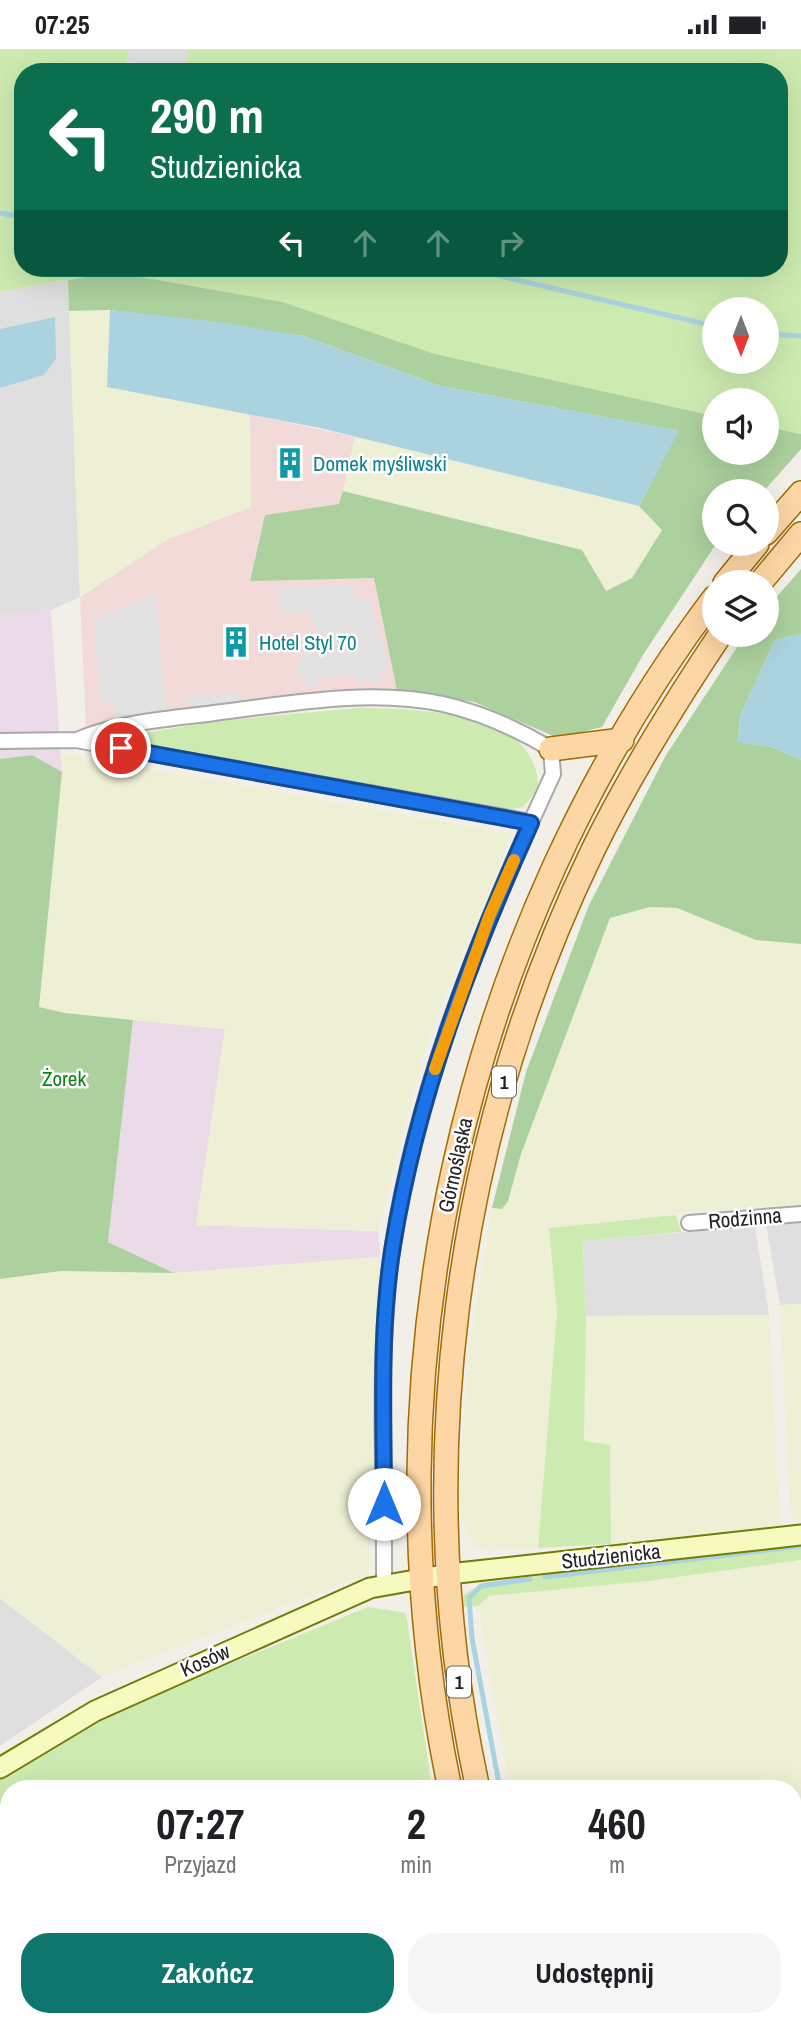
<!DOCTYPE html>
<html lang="pl">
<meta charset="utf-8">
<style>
:root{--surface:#fff;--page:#f6f6f6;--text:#202124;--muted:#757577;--accent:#0f766e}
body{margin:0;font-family:"Archivo Narrow",sans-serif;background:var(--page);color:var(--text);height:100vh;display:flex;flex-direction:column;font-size:26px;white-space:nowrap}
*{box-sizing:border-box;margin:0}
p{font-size:23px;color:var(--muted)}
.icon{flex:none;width:38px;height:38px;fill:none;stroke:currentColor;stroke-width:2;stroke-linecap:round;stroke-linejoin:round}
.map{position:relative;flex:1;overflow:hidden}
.side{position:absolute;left:0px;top:1731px;width:802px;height:247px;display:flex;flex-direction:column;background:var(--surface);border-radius:28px 28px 0 0;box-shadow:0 7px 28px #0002}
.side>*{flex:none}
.top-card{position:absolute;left:14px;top:14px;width:774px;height:214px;border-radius:28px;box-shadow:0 7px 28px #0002;background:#0b6e4f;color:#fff;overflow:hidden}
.needle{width:46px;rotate:180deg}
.controls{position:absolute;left:702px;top:248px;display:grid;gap:14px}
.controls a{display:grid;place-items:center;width:77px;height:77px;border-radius:50%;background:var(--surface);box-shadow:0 7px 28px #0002;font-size:35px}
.pin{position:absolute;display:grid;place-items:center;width:60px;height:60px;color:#fff;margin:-30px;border:4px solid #fff;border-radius:50%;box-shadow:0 2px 7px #0007}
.me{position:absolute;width:77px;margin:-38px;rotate:0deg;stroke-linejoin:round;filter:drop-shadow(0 0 5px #0008)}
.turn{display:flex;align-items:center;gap:24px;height:147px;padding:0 21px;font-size:32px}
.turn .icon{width:91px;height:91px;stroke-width:2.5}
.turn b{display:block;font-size:49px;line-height:60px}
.lanes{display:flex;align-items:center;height:66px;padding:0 21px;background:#0003;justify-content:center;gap:35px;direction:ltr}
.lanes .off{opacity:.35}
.eta{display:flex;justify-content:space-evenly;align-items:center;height:119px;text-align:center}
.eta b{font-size:42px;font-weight:700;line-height:49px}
.action{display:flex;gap:14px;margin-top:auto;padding:14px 21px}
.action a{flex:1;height:80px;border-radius:28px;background:var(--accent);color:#fff;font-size:28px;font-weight:700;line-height:80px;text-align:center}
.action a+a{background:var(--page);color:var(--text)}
.status{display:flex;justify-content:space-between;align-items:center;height:49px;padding:0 35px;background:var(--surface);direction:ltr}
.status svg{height:19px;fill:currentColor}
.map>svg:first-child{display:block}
</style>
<div class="status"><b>07:25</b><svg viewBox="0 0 49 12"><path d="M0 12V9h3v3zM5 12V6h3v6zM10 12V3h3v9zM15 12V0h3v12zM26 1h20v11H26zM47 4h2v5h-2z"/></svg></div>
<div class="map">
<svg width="801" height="1976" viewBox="0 0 801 1976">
<rect width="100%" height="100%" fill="#f2efe9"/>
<path fill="#e0dfdf" d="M128,0H188L186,18L126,13Z
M68,231L80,548L51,561L0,565V243Z
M801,1174V1255L780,1256L766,1175Z
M755,1177L769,1266L586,1267L583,1192Z
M0,1549L102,1628L0,1697Z"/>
<path fill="#f2dad9" d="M250,365L355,388L340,455L265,466L250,531L374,529L397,642L179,663L86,679L80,548L168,490L251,458Z"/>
<path fill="#ebdbe8" d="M51,561L62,723L32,706L0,710V565Z
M133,971L225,980L196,1176L378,1182L380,1208L174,1224L108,1193Z"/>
<path fill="#eef0d5" d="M110,261L108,338L250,365L251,458L168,490L80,548L69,262Z
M355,388L639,457L662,480L632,529L606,542L581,501L343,442Z
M61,704L512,785L428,990L378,1182L196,1176L225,980L65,964L39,959L62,723Z
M650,858L677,859L756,891L801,895V1156L713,1161L549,1179L557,1263L538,1499L491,1502L473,1497L458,1457L468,1310L492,1159L502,1160L508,1152L521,1105L610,869Z
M380,1208L369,1524L102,1628L0,1549V1230L61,1222L174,1224Z
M801,1255V1470L791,1471L780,1256Z
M769,1266L780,1479L611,1495L610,1396L584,1393L586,1267Z
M801,1511V1976H783L777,1969H793V1740L510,1739L478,1557L489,1548L649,1532Z
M0,1969L6,1976L20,1969H143L147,1976H0Z"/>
<path fill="#cdebb0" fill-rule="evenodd" d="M0,0H128L125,23H23V219H779V23H185L188,0H801V385L767,378L766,352H714V367L435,305L283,253L112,223L0,243ZM714,261H766V313H714Z
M358,659C415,660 540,660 538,740L523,758L498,762L109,690L217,672Z
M676,1166L681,1183L583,1192L586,1267L584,1392L610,1396L611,1495L538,1499L557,1263L549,1179Z
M801,1493V1511L649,1532L489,1547L478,1557L462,1558L464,1545L483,1534Z
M368,1558L406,1564L432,1739L9,1740V1969H20L6,1976L0,1969V1726L47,1690Z
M143,1969H225L216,1976H147Z
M234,1969H493L497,1976H243Z
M572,1969H667L655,1976H575Z"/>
<path fill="#add19e" d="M112,223L283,253L435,305L714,367V404H766L767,378L801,385V400L763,443H714L716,495L643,606L602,678L558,689L474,653L397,642L374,529L250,532L265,466L339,455L343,442L582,501L606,542L632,529L662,481L639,457L678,382L440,337L303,287L110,261L69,262L68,231Z
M801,520V585L775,591L740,667L738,692L772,698L801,711V895L756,891L677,859L650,858L610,869L521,1105L508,1152L502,1160L492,1159L526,1023L589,856L666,706L745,586H766L767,559Z
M32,706L62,723L39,958L65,964L133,971L108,1193L174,1224L61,1222L0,1230V710Z
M667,1969H724L733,1976H655Z"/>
<path fill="#e2e2e2" d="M353,536L357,550L369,548L390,620L379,621L382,632L357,633L353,622L345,627L318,628V638L310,637L303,633L295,619L301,615L304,596L316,588L314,573L310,562L284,564L278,539Z
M155,544L166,664L117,675L114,651L101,653L94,571Z
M238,643L245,653L191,659L184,649Z"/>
<path fill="#aad3df" d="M110,261L220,273L303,287L440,337L679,382L639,457L320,379L107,338Z
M55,268L56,310L44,326L0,339V280Z
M801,585V711L772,698L738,693L740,667L775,591Z"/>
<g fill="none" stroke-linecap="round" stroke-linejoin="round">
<path stroke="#aad3df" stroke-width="5" d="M0,164L23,168
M466,219L714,277
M766,285L801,287
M545,1528L801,1497
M500,1740L472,1589L469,1549L481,1537L530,1530
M568,1969L571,1976"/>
<defs>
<path id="street" d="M77,691C118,673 170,670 214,664C287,655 369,639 443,655C482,664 516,679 551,700L553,725L531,773
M0,692L76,691L531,773C470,909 416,1048 393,1196C376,1307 385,1423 384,1536
M689,1174L801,1165"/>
<path id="secondary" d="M0,1719L95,1662L370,1539L449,1525L801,1486"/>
<path id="primary" d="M766,484L801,444
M725,534L757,495
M760,534L801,485
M551,700L622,691
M450,1740C363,1329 461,884 714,549
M478,1740C409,1426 453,1090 593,801C629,727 674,655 720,586
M518,1969L521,1976
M549,1969L552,1976"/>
</defs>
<use href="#street" stroke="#a9a9a9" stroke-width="18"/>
<use href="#secondary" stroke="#707d05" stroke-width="23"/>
<use href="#primary" stroke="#a06b00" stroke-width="26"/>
<use href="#street" stroke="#fff" stroke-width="14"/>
<use href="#secondary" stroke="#f7fabf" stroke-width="19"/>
<use href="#primary" stroke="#fcd6a4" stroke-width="23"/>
</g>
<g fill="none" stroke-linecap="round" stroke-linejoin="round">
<defs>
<path id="route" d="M121,699L531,774C470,909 417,1048 393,1196C379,1281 384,1370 384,1455"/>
</defs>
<use href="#route" stroke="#114b97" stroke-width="18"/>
<use href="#route" stroke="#1a73e8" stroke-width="12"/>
<path stroke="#f59e0b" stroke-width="12" d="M435,1020L489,868L514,811"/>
</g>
<defs>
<symbol id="building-bare" viewBox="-9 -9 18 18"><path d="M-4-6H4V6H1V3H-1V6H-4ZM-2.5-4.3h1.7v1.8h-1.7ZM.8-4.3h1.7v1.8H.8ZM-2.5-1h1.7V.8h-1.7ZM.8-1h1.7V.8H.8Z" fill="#0f9aa8" stroke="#fff" stroke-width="2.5" paint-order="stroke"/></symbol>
</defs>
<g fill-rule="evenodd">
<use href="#building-bare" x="268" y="392" width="44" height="44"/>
<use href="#building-bare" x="214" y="571" width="44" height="44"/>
</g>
<g text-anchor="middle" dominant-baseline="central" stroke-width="5" stroke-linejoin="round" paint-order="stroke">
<g fill="#fff" stroke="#646464" stroke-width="2">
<rect x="492" y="1017.5" width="24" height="31" rx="5"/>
<rect x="447" y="1617.5" width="24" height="31" rx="5"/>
</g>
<g font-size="19" font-weight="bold" fill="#222">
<text x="504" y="1033">1</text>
<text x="459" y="1633">1</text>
</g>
<g font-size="21" fill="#0d838f" stroke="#fff" text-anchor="start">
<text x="313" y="414">Domek myśliwski</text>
<text x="259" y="593">Hotel Styl 70</text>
</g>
<g font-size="21" fill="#0c8416" stroke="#fff">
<text x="64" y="1029">Żorek</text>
</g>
<g font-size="21" fill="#222" stroke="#fff">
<text transform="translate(455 1116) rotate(-78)">Górnośląska</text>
<text transform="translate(745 1169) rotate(-5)">Rodzinna</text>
<text transform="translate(611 1507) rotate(-6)">Studzienicka</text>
<text transform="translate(205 1611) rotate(-24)">Kosów</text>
</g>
</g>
</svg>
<div class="controls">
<a><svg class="needle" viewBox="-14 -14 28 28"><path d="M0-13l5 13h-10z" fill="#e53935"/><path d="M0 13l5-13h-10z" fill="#757577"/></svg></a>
<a><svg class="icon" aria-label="sound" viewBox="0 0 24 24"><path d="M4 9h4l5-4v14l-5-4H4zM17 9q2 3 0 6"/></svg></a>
<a><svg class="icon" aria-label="search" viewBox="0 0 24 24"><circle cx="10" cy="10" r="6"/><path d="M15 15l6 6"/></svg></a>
<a><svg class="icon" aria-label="layers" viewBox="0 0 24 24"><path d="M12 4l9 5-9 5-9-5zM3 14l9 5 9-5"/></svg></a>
</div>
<div class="pin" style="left:121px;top:699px;background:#d93025"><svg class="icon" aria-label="arrive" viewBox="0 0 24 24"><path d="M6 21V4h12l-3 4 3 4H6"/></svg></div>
<svg class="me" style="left:384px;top:1455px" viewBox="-20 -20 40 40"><circle r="19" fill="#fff"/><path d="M0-13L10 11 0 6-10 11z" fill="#1a73e8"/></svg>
<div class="top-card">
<div class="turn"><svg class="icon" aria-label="left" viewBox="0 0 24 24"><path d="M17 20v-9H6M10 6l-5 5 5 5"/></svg><div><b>290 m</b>Studzienicka</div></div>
<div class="lanes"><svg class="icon" aria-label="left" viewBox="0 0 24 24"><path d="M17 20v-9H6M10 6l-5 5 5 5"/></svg><svg class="icon off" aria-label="ahead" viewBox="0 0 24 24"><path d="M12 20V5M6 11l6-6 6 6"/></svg><svg class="icon off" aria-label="ahead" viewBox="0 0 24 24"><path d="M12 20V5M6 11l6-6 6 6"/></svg><svg class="icon off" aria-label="right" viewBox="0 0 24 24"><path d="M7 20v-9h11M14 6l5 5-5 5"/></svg></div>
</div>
<section class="side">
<div class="eta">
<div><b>07:27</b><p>Przyjazd</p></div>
<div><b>2</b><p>min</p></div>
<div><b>460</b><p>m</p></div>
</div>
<div class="action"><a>Zakończ</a><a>Udostępnij</a></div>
</section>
</div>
